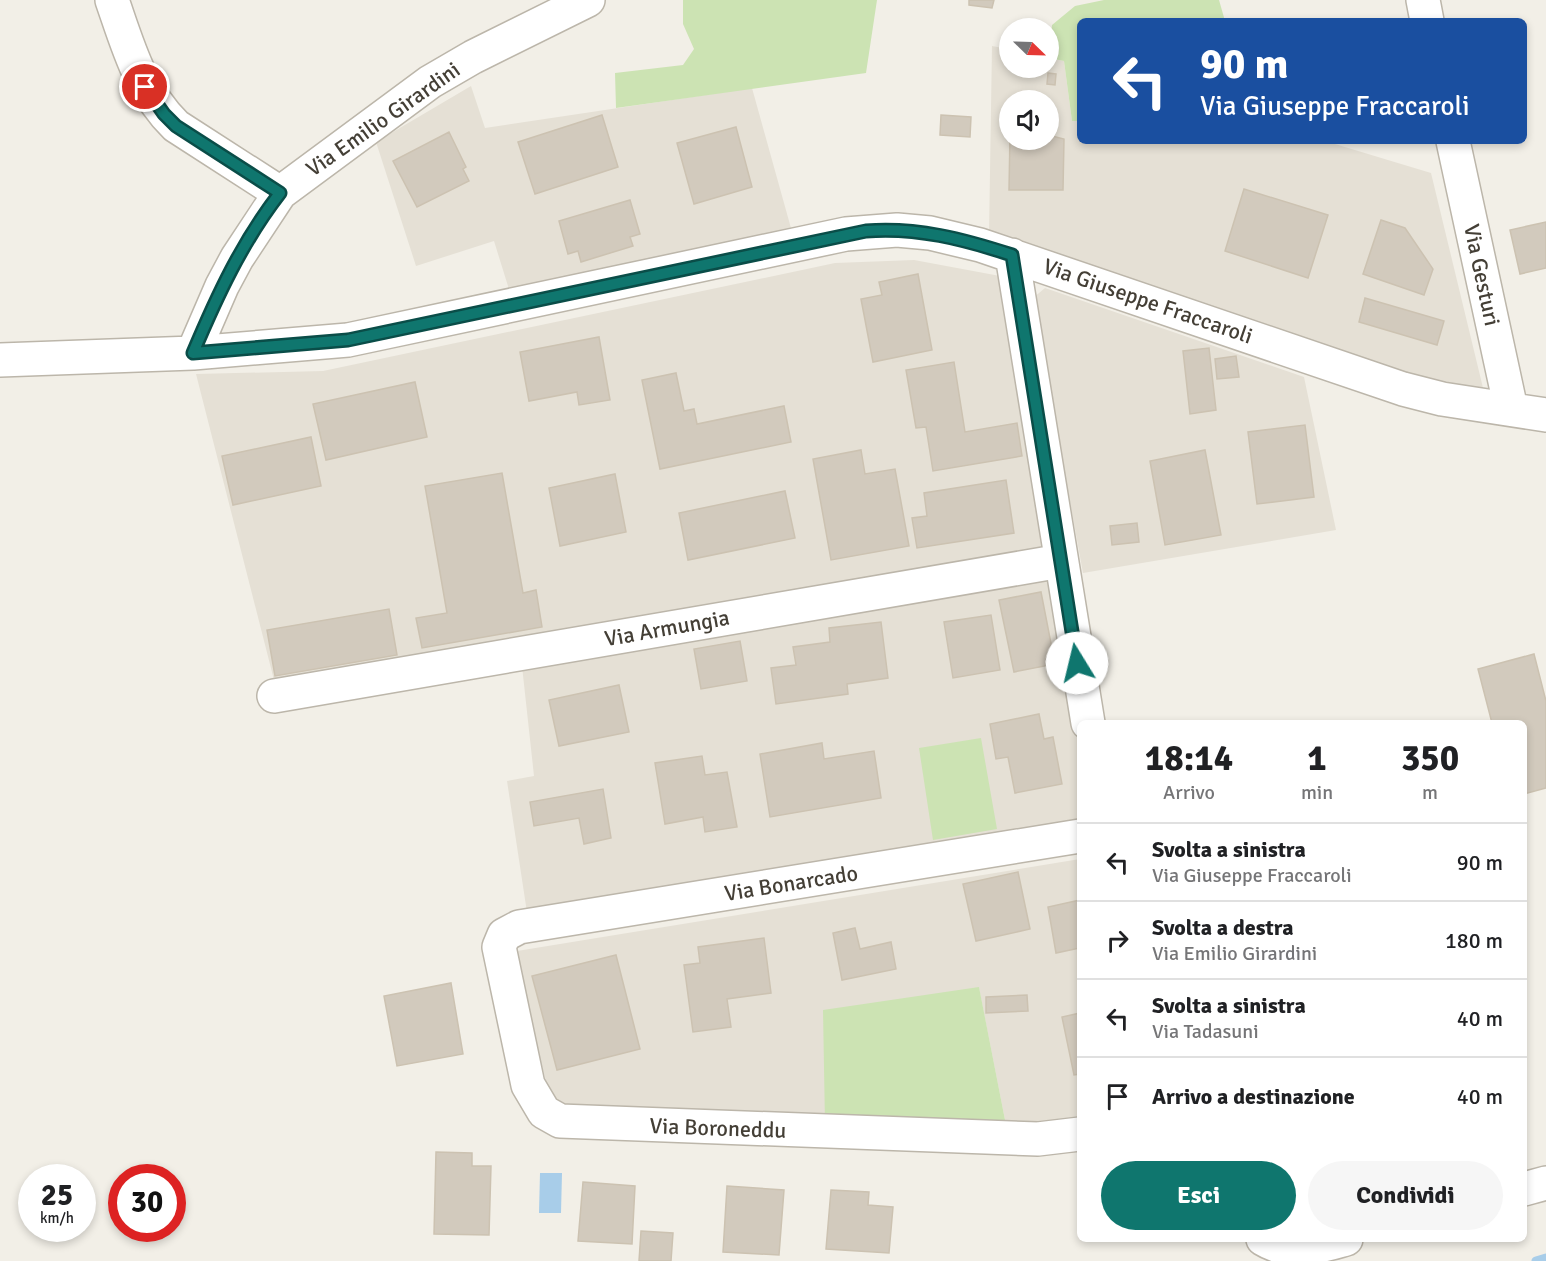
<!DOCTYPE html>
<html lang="it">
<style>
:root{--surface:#fff;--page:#f6f6f6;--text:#202124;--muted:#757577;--line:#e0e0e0;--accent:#0f766e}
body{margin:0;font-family:Signika,sans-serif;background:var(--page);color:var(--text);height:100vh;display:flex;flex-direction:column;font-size:22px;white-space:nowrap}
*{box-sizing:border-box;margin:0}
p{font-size:20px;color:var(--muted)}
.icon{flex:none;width:33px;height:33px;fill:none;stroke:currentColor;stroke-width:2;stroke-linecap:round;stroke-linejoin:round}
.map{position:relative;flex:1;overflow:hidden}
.details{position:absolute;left:1077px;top:720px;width:450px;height:522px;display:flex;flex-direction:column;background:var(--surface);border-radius:9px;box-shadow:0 3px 9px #0003}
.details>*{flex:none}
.guide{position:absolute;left:1077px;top:18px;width:450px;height:126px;border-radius:9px;box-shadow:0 3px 9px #0003;background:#1a4fa0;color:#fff;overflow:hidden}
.needle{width:39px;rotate:113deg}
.buttons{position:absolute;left:999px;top:18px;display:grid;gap:12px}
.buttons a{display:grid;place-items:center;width:60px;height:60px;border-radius:50%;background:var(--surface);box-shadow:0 3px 9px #0003;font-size:30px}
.speed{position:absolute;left:18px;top:1164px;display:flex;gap:12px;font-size:30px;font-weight:700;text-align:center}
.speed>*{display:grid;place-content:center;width:78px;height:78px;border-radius:50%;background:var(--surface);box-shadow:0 3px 9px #0003;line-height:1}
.speed small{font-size:15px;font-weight:400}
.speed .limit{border:9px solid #d22;background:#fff;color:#111}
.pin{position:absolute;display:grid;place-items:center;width:51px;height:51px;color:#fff;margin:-26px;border:3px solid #fff;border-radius:50%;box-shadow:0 2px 6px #0007}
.me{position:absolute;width:66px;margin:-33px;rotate:351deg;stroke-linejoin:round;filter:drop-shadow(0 0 4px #0008)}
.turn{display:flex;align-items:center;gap:21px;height:126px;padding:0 24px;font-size:27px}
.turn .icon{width:78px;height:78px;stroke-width:2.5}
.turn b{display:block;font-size:42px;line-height:51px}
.eta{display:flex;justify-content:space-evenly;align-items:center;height:102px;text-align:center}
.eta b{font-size:36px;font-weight:800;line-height:42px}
.action{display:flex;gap:12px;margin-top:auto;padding:12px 24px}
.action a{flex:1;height:69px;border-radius:36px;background:var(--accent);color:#fff;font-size:24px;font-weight:800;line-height:69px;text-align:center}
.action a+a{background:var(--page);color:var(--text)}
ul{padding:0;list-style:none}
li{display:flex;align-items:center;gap:18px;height:78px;padding:0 24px;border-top:2px solid var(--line)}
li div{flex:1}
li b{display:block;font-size:22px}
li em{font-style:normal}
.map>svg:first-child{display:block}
</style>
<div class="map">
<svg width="1546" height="1261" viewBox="0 0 1546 1261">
<rect width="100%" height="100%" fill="#f2efe7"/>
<path fill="#e5e0d5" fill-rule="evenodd" d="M992,46L1009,49L1010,68H1048L1049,58L1064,61L1072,121H1080V141H1325L1431,173L1484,392L1429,390L989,235ZM1010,100H1048V140H1010Z
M471,86L485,128L752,88L794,239L512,299L494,241L416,266L376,142Z
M914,260L1000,276L1045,545L1037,558L275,684L196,374L323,371L835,263Z
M1045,288L1304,377L1336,530L1083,573L1033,298Z
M1050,579L1080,723V825L528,919L507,781L534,776L522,666Z
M1080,859V1128L1006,1125L979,988L825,1124L553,1106L512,958L517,951Z"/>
<path fill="#cce3b3" d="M683,0H877L866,73L616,108L615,73L683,65L694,49L683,24Z
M1104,0H1219L1225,21H1080V121H1072L1064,61L1049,58L1052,25L1075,6Z
M981,738L997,829L933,840L919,748Z
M979,987L1006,1125L825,1124L823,1010Z"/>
<path fill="#a8cde9" d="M540,1173H562L561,1213H539Z"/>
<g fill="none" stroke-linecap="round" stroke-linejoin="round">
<path stroke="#a8cde9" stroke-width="9" d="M1536,1261L1546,1258"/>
</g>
<path fill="#d2cabd" stroke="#ccc2b1" stroke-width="1.5" d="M969,0H994L992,8L969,5Z
M1048,73L1056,74L1055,85L1047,84Z
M602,115L618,167L535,194L518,142Z
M941,115L971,117L970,137L940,135Z
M736,127L752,187L694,204L677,143Z
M449,132L466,167L463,169L469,181L417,207L393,161Z
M1010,135V140H1048V135L1064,139L1063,190H1009Z
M1244,189L1328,215L1308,278L1225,251Z
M630,200L640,234L630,237L633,246L581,262L578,251L568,254L559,221Z
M1381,220L1405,228L1433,269L1424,295L1363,274Z
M1546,222V268L1520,274L1510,230Z
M918,274L932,350L873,362L861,299L882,295L879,282Z
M1365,298L1444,321L1437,345L1359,322Z
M599,337L610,400L579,405L577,392L529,401L520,352Z
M1209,348L1216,410L1190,414L1183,351Z
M1236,356L1239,377L1217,379L1215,359Z
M954,362L965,432L1017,423L1022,456L933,471L926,427L916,428L906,370Z
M676,373L684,411L694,409L697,424L784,406L791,442L660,469L642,380Z
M415,382L427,437L326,460L313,404Z
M1305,425L1314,497L1257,504L1248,432Z
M311,437L321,486L233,505L222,456Z
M861,450L865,474L895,469L909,546L831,560L813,459Z
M1205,450L1221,535L1165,545L1150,461Z
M502,473L523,593L536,590L542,627L422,648L416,618L447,613L425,486Z
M615,474L626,532L560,546L549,488Z
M1006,480L1014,533L917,548L912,518L927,516L924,493Z
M785,491L795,538L688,560L679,513Z
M1137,523L1139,542L1112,545L1110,526Z
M1041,592L1055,664L1014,672L999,600Z
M389,609L397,655L275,676L267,630Z
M991,615L1000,670L953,678L944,622Z
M881,622L888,678L847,684L848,694L776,704L771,668L796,665L793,647L830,642L829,628Z
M740,641L747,681L701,689L694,649Z
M1534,654L1546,701V788L1524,794V723H1492L1478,669Z
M619,685L629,732L559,746L549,700Z
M1039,714L1044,739L1053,737L1062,784L1015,793L1008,757L996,759L990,724Z
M822,743L824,759L874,751L881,798L770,817L760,754Z
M702,756L705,775L727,772L737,827L705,832L703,817L665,824L655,763Z
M603,789L611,838L584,844L579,818L534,826L530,802Z
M1018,872L1030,929L976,941L963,884Z
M1080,900V948L1056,953L1048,907Z
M855,928L860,949L891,942L896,969L842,980L833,933Z
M764,938L771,993L727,999L731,1027L693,1032L684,965L700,963L698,947Z
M616,955L640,1049L557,1070L532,976Z
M451,983L463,1054L397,1066L384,996Z
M1027,995L1028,1011L986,1013V997Z
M1080,1013V1074L1074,1075L1062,1017Z
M436,1152L472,1153V1166H491L489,1235L434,1234Z
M583,1182L635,1186L632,1244L578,1241Z
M727,1186L784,1190L779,1255L723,1252Z
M831,1190L869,1192L868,1205L893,1207L889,1253L826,1249Z
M641,1231L673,1233L671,1261H639Z"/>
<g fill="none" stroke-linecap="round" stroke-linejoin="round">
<defs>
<path id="minor" d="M112,0C128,46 140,91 176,126L280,193
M1423,0L1427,21
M1453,141L1511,409
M1012,255L1088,723
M193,353L222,286L237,258L280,193L430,82L473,57L588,0
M0,360L193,353L348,340L846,234L897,230L930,233L980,245L1403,389L1442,399L1546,415
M274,696L1061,561
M1080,836L519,927L504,935L499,947L528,1085L544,1112L560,1121L1038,1139L1080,1134
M1524,1189L1546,1183
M1263,1239C1291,1256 1317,1247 1346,1239"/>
</defs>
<use href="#minor" stroke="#bcb6aa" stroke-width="36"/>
<use href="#minor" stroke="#fff" stroke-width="33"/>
</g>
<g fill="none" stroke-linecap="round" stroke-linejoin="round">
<defs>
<path id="route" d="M145,87L164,114L176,126L280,193C242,242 217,296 193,353L348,340L866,231C917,227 963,239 1012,255L1077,663"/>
</defs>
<use href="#route" stroke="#0a4d48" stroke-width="15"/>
<use href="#route" stroke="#0f766e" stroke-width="10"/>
</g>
<g text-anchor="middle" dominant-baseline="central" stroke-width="4.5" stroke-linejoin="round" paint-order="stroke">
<g font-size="22" fill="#443f36" stroke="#fff">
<text transform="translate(383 119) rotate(-35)">Via Emilio Girardini</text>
<text transform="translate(1482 275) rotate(78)">Via Gesturi</text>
<text transform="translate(1148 301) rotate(19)">Via Giuseppe Fraccaroli</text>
<text transform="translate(667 628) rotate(-10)">Via Armungia</text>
<text transform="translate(791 883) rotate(-9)">Via Bonarcado</text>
<text transform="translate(718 1128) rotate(2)">Via Boroneddu</text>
</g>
</g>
</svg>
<div class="buttons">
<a><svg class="needle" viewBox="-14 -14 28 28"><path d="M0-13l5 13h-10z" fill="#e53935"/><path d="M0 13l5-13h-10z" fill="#757577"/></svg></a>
<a><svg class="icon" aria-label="sound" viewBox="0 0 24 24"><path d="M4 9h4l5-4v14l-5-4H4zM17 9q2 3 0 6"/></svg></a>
</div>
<div class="speed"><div>25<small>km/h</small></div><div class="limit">30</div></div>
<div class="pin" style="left:145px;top:87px;background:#d93025"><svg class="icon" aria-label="arrive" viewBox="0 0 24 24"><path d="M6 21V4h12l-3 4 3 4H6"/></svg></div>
<svg class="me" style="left:1077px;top:663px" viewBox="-20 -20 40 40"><circle r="19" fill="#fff"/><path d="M0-13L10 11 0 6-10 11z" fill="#0f766e"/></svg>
<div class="guide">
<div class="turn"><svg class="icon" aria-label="left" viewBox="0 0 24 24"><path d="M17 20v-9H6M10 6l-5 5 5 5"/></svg><div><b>90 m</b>Via Giuseppe Fraccaroli</div></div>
</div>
<section class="details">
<div class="eta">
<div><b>18:14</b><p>Arrivo</p></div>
<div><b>1</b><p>min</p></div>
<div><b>350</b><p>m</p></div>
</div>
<ul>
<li><svg class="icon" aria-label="left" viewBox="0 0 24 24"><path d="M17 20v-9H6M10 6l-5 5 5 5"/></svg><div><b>Svolta a sinistra</b><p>Via Giuseppe Fraccaroli</p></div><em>90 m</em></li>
<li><svg class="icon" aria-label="right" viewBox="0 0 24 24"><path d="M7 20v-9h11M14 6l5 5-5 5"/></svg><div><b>Svolta a destra</b><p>Via Emilio Girardini</p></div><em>180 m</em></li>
<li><svg class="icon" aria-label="left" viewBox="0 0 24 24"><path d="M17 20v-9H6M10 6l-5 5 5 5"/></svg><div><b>Svolta a sinistra</b><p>Via Tadasuni</p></div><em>40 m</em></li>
<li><svg class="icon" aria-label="arrive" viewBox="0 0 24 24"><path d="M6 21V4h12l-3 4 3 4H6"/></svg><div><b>Arrivo a destinazione</b></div><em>40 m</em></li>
</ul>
<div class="action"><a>Esci</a><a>Condividi</a></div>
</section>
</div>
